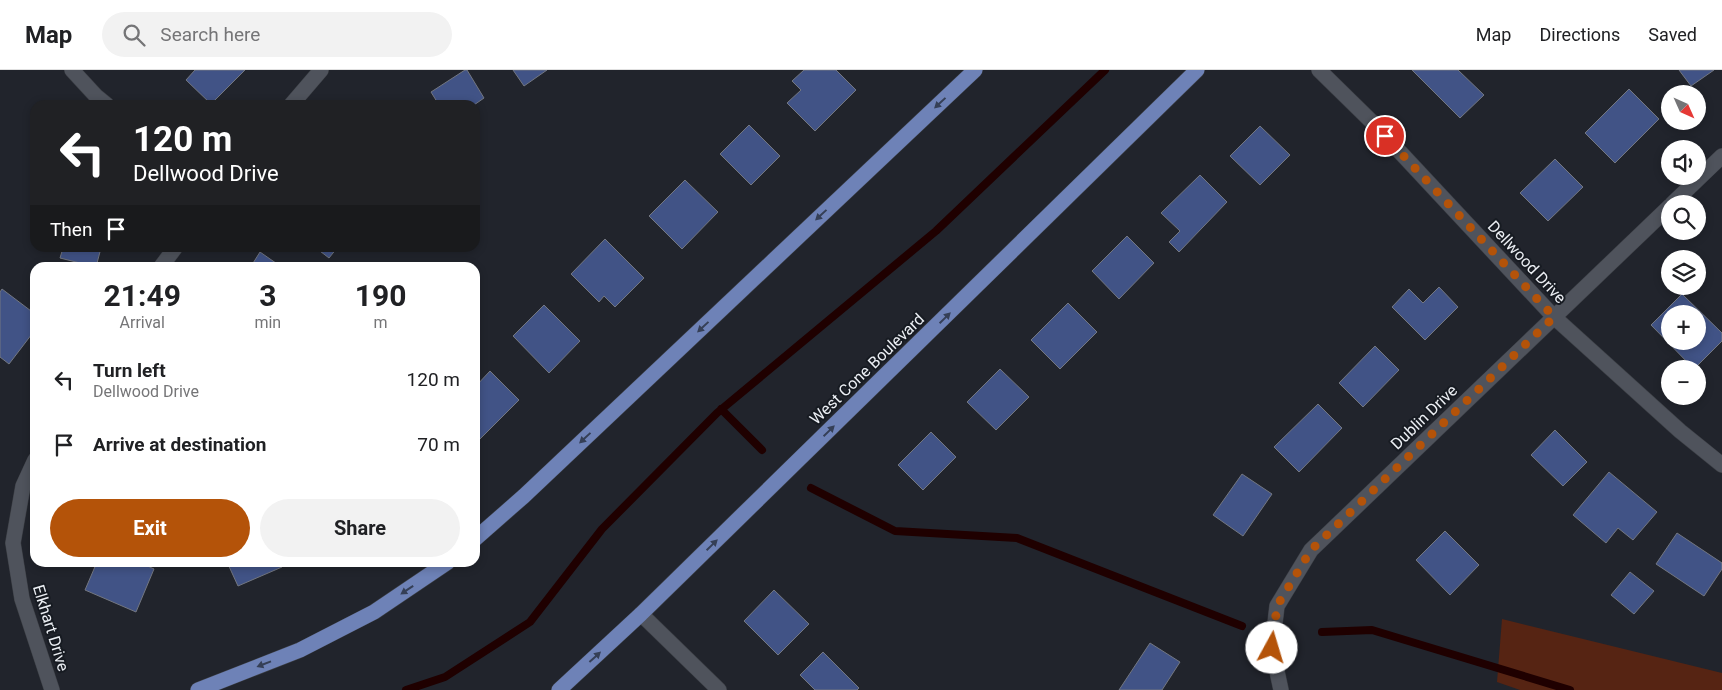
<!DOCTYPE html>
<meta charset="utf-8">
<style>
:root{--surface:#fff;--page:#f2f2f2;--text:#202124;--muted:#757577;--line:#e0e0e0;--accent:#b45309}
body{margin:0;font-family:Roboto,sans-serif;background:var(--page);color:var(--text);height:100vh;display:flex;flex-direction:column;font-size:19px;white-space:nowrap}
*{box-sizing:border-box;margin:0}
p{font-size:16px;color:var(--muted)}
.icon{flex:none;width:28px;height:28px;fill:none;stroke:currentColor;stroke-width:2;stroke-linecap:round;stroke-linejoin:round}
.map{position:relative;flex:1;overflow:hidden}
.sheet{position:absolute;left:30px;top:192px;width:450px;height:305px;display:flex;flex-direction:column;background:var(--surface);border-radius:15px;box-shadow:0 2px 8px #0003}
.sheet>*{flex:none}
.guide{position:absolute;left:30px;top:30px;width:450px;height:152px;border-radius:15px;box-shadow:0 2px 8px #0003;background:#202124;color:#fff;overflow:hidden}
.needle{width:32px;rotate:135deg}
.controls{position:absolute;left:1661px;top:15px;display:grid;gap:10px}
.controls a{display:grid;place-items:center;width:45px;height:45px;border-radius:50%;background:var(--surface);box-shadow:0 2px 8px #0003;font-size:25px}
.pin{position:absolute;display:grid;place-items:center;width:42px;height:42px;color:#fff;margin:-21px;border:2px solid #fff;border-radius:50%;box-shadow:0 1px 5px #0007}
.me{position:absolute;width:55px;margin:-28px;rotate:6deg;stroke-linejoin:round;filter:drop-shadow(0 0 4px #0008)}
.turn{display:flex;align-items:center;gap:18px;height:105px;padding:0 20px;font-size:22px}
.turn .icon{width:65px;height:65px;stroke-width:2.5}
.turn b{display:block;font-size:35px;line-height:42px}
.then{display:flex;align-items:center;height:48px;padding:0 20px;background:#0003;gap:10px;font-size:19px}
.eta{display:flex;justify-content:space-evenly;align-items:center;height:85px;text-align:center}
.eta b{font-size:30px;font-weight:700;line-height:35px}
.button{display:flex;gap:10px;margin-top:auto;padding:10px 20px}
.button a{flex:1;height:58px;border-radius:30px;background:var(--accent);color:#fff;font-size:20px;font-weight:700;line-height:58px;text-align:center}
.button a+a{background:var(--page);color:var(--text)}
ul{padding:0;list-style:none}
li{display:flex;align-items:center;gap:15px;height:65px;padding:0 20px}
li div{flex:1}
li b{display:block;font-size:19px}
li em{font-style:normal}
header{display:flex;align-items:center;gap:30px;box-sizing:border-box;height:70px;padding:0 25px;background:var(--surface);border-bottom:1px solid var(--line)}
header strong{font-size:24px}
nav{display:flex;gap:28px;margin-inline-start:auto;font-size:18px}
.search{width:350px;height:45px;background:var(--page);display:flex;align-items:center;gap:12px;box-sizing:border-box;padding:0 18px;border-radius:28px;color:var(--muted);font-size:19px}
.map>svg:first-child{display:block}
</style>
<header>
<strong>Map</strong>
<div class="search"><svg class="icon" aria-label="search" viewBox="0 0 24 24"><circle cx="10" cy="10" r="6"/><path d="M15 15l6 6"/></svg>Search here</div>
<nav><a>Map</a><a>Directions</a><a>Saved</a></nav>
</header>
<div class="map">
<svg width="1722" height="620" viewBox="0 0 1722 620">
<rect width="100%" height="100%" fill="#21242c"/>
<path fill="#562413" d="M1502,549L1722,603V620H1520L1497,612Z"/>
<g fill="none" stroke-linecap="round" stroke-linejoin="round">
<path stroke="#1f0000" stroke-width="8" d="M721,339L762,380
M811,418L895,461L1017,468L1242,556
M1322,562L1372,560L1570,620
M406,620L445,607L530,552L602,459L717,343L936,161L1105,0"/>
</g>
<path fill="#415386" stroke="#737781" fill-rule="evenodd" d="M195,0H245L211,34L186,10Z
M465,0H467L484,28L474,35H439L431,22Z
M513,0H547L524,16Z
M804,0H836L856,20L815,61L787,33L801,20L792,11Z
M1412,0H1458L1484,25L1460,48Z
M1679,0H1714L1691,16Z
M1629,19L1659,49L1615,93L1585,63Z
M749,55L780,86L751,115L720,84Z
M1260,56L1290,85L1260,115L1230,86Z
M1555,89L1583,117L1548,151L1520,123Z
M1200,105L1227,132L1179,182L1169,172L1180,161L1161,143Z
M685,110L718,142L682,179L649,146Z
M1127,166L1154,193L1119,229L1092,201Z
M605,169L644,208L615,237L604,226L599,232L571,204Z
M63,178H101L96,197L60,188Z
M316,178H337L329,188Z
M260,182L283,198H250Z
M1439,217L1458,237L1425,270L1392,237L1409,219L1423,233Z
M2,219L35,244V260L9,294L0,287V222Z
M1682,224L1722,263V271L1694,299L1651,255ZM1670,244H1698V271H1670Z
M1068,233L1097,262L1060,299L1031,270Z
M544,235L580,271L549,303L513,266Z
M1375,276L1399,300L1363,337L1339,313Z
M1000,299L1029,327L996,360L967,332Z
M490,301L519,330L477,372L475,370V317Z
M1318,334L1342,358L1299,402L1274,377Z
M1555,360L1587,392L1563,416L1531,385Z
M931,362L956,387L923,420L898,395Z
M1609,402L1657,442L1633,470L1618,458L1606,473L1573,445Z
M1242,404L1272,424L1243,466L1213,445Z
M1445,461L1479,495L1450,525L1416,490Z
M1677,463L1722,493V499L1704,526L1656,494Z
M97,492H139L154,499L136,542L85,520Z
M227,492H280L282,497L238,516Z
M1630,502L1654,521L1634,544L1611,525Z
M774,520L809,554L778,585L744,551Z
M1150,573L1180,592L1162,620H1119Z
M823,582L859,618L857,620H815L800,605Z"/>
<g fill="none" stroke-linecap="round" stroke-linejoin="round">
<defs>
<path id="minor" d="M72,0L96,26L107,35
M1319,0L1372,52L1554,247L1680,361L1722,395
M291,35L321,0
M1672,134L1722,86
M160,198L175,178
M35,390L23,416L13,473L22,529L52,620
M641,544L719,620
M1281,620L1272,578L1277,536L1311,480L1670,136"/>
<path id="primary" d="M475,469L524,426L975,0
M198,620L300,580L374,542L448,492
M559,620L641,544L1197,0"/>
</defs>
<use href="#minor" stroke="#3c3f45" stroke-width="16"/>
<use href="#primary" stroke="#3c3f45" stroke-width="16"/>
<use href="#minor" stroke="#4f535c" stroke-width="15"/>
<use href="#primary" stroke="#6e82b7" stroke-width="15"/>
</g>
<defs><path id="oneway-solid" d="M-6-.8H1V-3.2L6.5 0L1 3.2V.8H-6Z" transform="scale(1.25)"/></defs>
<g fill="#353f56">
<use href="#oneway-solid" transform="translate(940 33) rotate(137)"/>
<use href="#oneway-solid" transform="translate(821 145) rotate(137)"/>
<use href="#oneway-solid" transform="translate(945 248) rotate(-44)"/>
<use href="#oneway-solid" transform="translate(703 257) rotate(137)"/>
<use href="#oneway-solid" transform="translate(829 361) rotate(-44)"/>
<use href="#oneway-solid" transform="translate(585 368) rotate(137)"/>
<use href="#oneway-solid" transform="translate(712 475) rotate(-44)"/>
<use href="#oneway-solid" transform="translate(407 520) rotate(146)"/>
<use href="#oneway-solid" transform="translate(595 587) rotate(-42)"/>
<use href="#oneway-solid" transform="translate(264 594) rotate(159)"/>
</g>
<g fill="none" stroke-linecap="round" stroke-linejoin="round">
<path stroke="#b45309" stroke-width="9" stroke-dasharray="0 16.2" d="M1272,578L1277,536L1311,480L1554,247L1385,66"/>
</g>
<g text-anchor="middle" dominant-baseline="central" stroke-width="4" stroke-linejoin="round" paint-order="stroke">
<g font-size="16" fill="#eceff4" stroke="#171b22">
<text transform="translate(1527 192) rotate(47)">Dellwood Drive</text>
<text transform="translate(867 299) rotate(-44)">West Cone Boulevard</text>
<text transform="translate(1424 347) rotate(-44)">Dublin Drive</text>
<text transform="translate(51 558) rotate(73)">Elkhart Drive</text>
</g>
</g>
</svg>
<div class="controls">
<a><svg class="needle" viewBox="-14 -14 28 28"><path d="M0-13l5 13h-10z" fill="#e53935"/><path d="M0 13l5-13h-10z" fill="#757577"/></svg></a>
<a><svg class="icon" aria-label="sound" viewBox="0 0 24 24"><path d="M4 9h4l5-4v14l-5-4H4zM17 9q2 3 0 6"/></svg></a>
<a><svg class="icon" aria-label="search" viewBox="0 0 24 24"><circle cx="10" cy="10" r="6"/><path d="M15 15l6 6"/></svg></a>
<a><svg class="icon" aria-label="layers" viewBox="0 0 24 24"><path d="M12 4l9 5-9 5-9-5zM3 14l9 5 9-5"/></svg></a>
<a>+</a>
<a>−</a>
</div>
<div class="pin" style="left:1385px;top:66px;background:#d93025"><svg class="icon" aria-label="arrive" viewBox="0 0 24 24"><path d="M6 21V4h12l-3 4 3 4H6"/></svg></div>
<svg class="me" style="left:1272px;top:578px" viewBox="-20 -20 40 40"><circle r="19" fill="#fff"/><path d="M0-13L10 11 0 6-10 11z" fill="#b45309"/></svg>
<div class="guide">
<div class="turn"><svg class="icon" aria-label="left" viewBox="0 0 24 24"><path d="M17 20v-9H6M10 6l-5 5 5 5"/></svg><div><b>120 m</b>Dellwood Drive</div></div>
<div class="then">Then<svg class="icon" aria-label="arrive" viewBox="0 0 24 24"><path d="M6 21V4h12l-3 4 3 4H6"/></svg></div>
</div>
<section class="sheet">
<div class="eta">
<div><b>21:49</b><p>Arrival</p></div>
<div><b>3</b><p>min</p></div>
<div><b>190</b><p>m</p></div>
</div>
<ul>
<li><svg class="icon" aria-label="left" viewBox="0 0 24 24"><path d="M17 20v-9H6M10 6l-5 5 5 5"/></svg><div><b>Turn left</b><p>Dellwood Drive</p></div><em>120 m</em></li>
<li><svg class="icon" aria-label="arrive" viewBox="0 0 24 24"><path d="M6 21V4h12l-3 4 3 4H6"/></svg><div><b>Arrive at destination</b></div><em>70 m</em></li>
</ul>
<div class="button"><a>Exit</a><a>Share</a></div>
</section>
</div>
